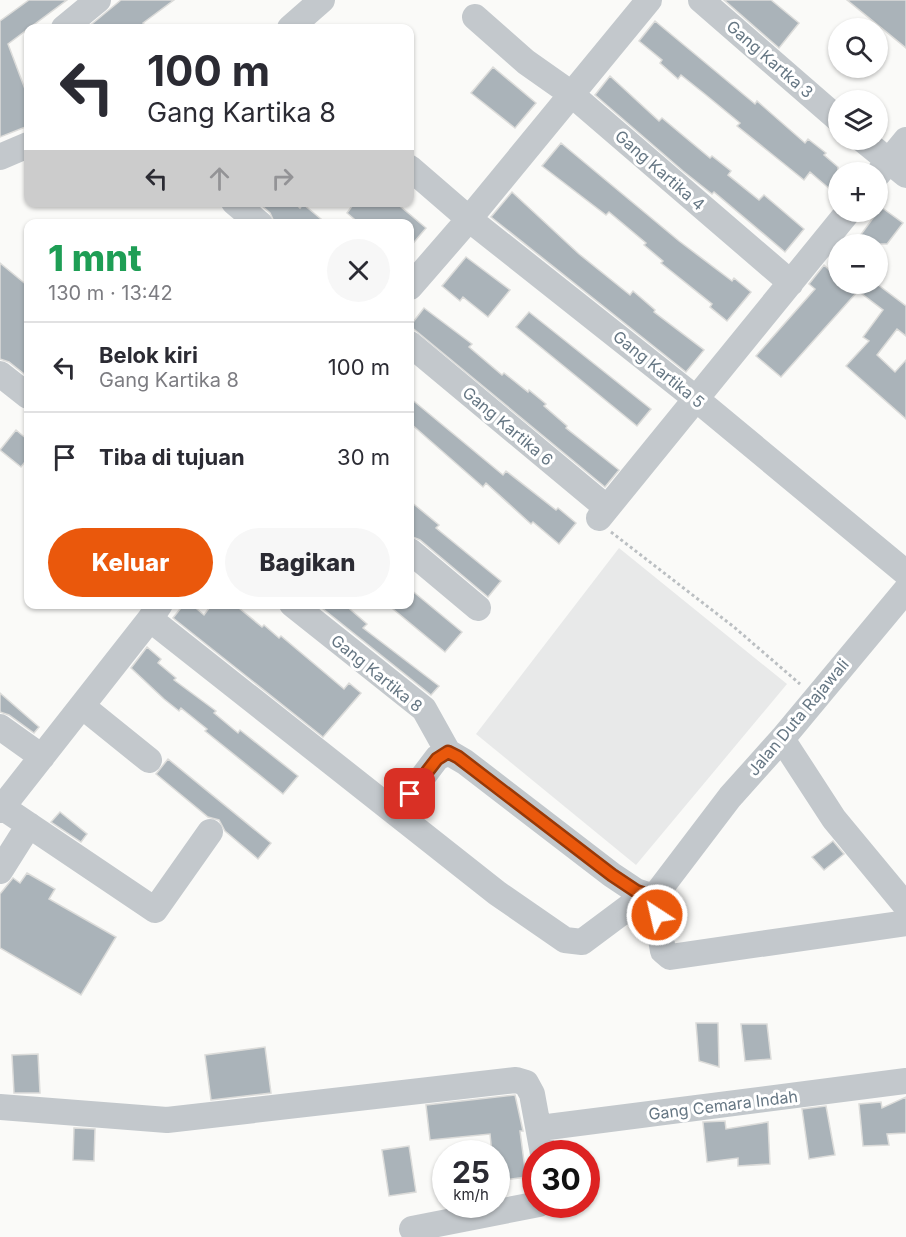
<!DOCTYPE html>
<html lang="id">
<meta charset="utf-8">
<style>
:root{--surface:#fff;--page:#f7f7f7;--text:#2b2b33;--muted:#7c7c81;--line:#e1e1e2;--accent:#ea580c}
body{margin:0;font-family:Inter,sans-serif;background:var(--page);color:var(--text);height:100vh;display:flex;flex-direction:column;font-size:22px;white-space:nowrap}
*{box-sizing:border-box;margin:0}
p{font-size:20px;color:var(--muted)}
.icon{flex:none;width:33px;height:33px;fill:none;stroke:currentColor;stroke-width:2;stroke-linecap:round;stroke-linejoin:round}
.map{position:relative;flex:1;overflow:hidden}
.side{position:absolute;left:24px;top:219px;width:390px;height:390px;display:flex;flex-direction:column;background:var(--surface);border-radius:12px;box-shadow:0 2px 4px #0004}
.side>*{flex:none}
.banner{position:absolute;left:24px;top:24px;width:390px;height:183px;border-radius:12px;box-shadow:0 2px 4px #0004;background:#fff;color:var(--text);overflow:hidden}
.tools{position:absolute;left:828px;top:18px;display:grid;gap:12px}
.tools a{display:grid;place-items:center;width:60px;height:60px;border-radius:50%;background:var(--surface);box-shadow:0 2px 4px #0004;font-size:30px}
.speed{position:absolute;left:432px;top:1140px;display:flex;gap:12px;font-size:30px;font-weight:700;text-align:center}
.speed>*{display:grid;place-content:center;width:78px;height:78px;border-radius:50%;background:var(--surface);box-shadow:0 2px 4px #0004;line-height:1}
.speed small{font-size:15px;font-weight:400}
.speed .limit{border:9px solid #d22;background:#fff;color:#111}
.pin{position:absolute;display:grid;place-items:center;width:51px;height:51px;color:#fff;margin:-26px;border-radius:12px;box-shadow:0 3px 9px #0006}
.me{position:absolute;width:66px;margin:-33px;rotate:325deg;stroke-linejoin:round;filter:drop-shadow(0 0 4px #0008)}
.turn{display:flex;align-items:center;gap:21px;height:126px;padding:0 24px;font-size:27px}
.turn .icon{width:78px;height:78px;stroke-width:2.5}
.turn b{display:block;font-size:42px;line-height:51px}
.lanes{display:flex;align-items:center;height:57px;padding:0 24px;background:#0003;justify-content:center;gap:30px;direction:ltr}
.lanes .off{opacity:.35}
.round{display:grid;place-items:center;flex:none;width:63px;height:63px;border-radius:32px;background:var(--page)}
.headline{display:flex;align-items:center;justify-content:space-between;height:102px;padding:0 24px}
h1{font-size:36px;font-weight:800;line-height:45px;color:#1e9e55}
.action{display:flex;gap:12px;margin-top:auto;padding:12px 24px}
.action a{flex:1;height:69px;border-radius:36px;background:var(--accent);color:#fff;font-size:24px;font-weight:800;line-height:69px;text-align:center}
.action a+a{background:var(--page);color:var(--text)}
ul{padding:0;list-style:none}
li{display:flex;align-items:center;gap:18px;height:90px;padding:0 24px;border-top:2px solid var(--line)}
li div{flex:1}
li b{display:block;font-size:22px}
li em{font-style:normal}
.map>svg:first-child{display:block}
</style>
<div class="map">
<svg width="906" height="1237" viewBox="0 0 906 1237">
<rect width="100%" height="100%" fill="#fafaf8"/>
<path fill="#e8e9e9" d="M619,548L787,684L636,865L476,734Z"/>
<path fill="#aab3b9" stroke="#dcdcda" stroke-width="1.5" d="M29,0H67L8,44L28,97V126L0,137V21Z
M121,0H174L143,23L148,28H87Z
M724,0H771L799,23L779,48Z
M847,0H906V48Z
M655,21L755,104L757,101L805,143L808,139L826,153L824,155L838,167V184L832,191L810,172L804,180L737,126L740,123L706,95L681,75L678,79L660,63L662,60L639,41Z
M493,67L536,103L515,128L471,93Z
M610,76L659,121L662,118L710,158L712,156L731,171L728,175L759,200L764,195L804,229L785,252L714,192L712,194L683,171L595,95Z
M561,143L679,241L732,281L734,278L751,292L727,321L710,307L712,304L661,263L663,261L644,245L646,243L609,212L606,215L542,166Z
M512,192L579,254L630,295L633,291L655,310L654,312L704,350L686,372L491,217Z
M258,202H294L300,208L303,204L327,224H275L270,213Z
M355,202H395L426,228L410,247V224H360L347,213Z
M881,207L903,223L887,244H854Z
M466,257L510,290L488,317L463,297L460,301L442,286Z
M0,263L28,286V377L9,362L0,359Z
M824,265L838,278V284H877L906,306V336L897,329L877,355L895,372L906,360V419L846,366L869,341L863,337L883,310L858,291L781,377L756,356L815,289L809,284Z
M424,308L472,344L469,347L502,375L504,373L528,392L529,390L546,404L544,406L567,426L566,428L619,470L605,487L410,326Z
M529,312L651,409L637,426L516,327Z
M410,398L503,475L506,471L556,510L558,508L576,523L559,544L533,522L531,524L486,483L483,487L410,423Z
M16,430L28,440V458L21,467L0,450Z
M410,501L439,525L436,528L501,581L488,597L420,540L410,536Z
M410,589L462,632L445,652L387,604H410Z
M184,604H191L204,615L212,604H234L262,627L264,625L279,638L281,636L344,689L349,683L361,693L323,737L173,618Z
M317,604H344L367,624L363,628L439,686L431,695Z
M147,647L161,659L158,663L176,678L174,680L216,711L214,713L238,733L240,730L298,776L283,794L205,731L207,729L181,708L179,711L164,699L131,668Z
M0,693L39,727L34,733L9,715L0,712Z
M168,759L271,843L258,859L225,831L219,820L208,817L156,774Z
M60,812L87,834L81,842L51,822Z
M833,841L844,854L824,870L812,857Z
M27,873L55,889L49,899L116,937L81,995L0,948V894L13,878L20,883Z
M696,1023H718L719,1067L699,1061Z
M741,1024H767L771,1059L745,1061Z
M265,1047L271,1093L211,1100L205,1055Z
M38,1054L40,1093H14L12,1055Z
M515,1095L523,1131H520L526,1177L496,1181V1154H492L490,1134L430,1140L426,1105Z
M906,1097V1133L887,1134L889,1145L863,1146L859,1104L881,1102L882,1108Z
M826,1106L835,1155L809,1159L802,1109Z
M725,1121L726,1129L768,1122L770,1164L738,1166V1158L707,1162L703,1122Z
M74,1128L95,1129L94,1161L73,1160Z
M409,1146L416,1192L389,1196L382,1150Z"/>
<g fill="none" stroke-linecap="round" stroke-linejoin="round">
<path stroke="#bbbfc2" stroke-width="3" stroke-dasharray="3 3" stroke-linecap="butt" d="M611,532L734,627L800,684"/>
<path stroke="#c3c8cc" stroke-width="26" d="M701,0L838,119
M475,17L526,62L570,93L791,283
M64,28L98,0
M290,28L322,0
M863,140L906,175
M0,157L28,145
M410,168L469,219L695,398L906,573
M878,174L906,140
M234,202L260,224
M410,287L469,219L649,0
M410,344L607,508
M0,374L28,396
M599,518L848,212
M410,551L478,608
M906,590L782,739L730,797L654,897L663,951L670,957L906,923
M160,604L150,619L497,893L565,940L582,942L645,895
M292,604L424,709L448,752
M82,706L149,760
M0,727L42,757
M782,739L834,819L906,906
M2,807L155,910L210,832
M0,810L150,619
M397,811L437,758L448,752L465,762L612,875L636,891L654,897
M0,871L29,825
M0,1107L167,1120L516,1080L526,1083L532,1094L543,1154
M540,1128L906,1081
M412,1229L539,1204"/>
</g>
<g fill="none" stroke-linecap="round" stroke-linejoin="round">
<defs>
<path id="route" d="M410,794L437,759L448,752L458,757L612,875L636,891L654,897L657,915"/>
</defs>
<use href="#route" stroke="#983908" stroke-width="15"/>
<use href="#route" stroke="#ea580c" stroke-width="10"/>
</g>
<g text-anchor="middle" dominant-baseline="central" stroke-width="6" stroke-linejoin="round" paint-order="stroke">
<g font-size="16" fill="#657683" stroke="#fff">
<text transform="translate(770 59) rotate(41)">Gang Kartka 3</text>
<text transform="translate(660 170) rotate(41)">Gang Kartika 4</text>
<text transform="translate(659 369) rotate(39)">Gang Kartika 5</text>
<text transform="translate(508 426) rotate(40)">Gang Kartika 6</text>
<text transform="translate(377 673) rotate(39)">Gang Kartika 8</text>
<text transform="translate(798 717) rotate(-50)">Jalan Duta Rajawali</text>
<text transform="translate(723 1105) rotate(-7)">Gang Cemara Indah</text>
</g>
</g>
</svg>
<div class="tools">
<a><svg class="icon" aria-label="search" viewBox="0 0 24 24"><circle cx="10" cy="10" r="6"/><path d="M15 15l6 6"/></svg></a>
<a><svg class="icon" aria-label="layers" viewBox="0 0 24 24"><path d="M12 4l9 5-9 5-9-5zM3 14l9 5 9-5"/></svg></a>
<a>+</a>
<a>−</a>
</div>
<div class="speed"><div>25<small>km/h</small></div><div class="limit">30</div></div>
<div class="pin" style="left:410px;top:794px;background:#d93025"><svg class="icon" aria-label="arrive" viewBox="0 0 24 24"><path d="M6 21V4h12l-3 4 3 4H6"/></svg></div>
<svg class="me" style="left:657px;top:915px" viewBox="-20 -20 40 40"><circle r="17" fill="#ea580c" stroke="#fff" stroke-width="3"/><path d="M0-11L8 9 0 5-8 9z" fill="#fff"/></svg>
<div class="banner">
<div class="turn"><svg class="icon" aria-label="left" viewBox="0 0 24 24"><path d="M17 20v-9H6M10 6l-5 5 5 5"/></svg><div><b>100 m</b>Gang Kartika 8</div></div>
<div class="lanes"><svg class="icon" aria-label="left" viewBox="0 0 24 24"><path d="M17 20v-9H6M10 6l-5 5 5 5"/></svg><svg class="icon off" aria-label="ahead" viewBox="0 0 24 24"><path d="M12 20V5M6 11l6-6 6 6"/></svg><svg class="icon off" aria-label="right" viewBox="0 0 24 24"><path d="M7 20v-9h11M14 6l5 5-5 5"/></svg></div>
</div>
<section class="side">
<div class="headline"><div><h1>1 mnt</h1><p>130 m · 13:42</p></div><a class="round"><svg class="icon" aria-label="close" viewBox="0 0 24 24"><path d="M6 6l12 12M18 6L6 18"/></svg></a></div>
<ul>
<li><svg class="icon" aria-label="left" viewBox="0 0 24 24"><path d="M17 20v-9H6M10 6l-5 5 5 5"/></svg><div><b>Belok kiri</b><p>Gang Kartika 8</p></div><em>100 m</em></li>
<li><svg class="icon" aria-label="arrive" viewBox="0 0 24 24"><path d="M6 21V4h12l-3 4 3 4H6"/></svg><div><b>Tiba di tujuan</b></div><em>30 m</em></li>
</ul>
<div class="action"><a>Keluar</a><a>Bagikan</a></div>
</section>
</div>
